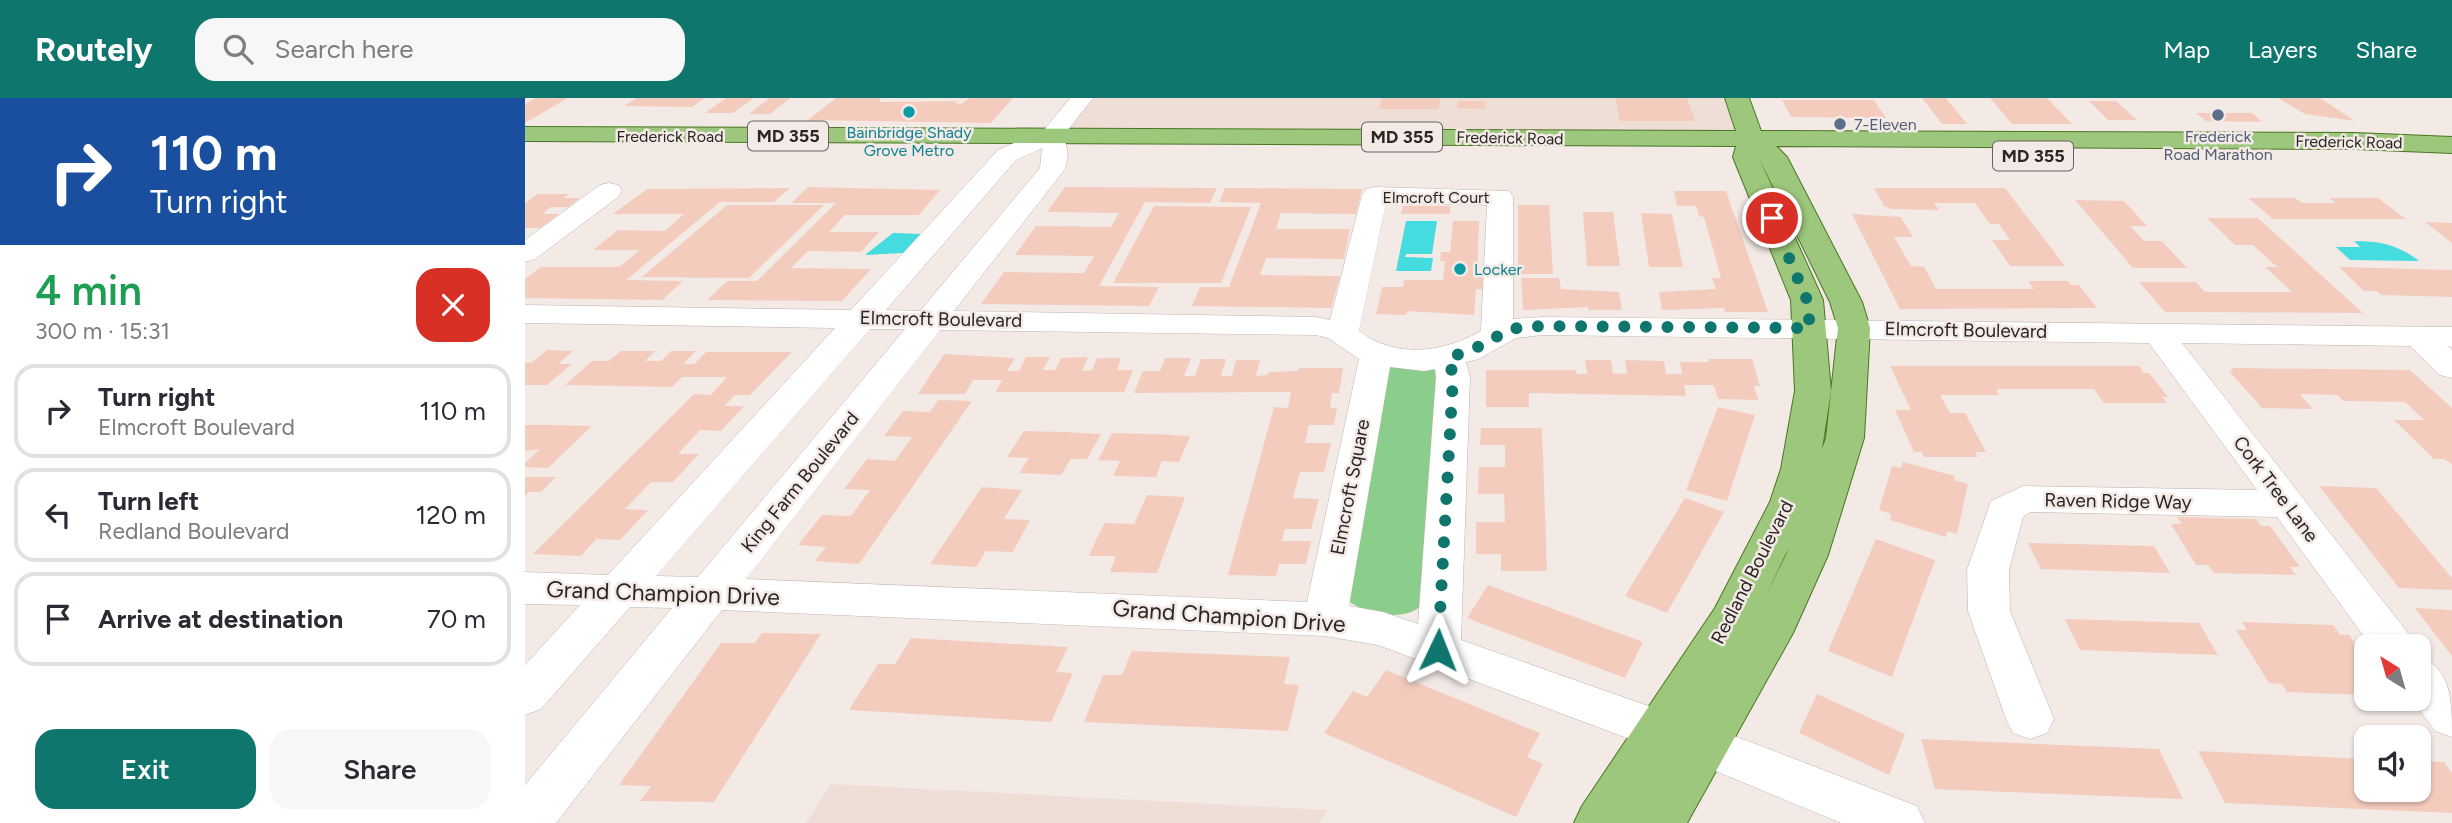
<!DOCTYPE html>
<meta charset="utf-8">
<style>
:root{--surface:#fff;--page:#f7f7f7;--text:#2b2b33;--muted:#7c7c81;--line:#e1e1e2;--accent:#0f766e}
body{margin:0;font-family:Figtree,sans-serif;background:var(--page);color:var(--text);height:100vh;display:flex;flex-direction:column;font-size:26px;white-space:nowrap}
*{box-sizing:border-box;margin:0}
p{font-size:23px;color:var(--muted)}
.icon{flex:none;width:38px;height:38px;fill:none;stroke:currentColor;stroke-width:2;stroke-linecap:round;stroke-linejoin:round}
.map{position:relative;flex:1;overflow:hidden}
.side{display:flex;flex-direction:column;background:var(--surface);width:525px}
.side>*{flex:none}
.hud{background:#1a4fa0;color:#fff;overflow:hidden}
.needle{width:46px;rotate:323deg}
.fabs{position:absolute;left:1829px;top:536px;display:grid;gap:14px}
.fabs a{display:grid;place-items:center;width:77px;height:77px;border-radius:14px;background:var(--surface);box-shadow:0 2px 5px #0004;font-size:35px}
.pin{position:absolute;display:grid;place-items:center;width:60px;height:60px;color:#fff;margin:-30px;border:4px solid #fff;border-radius:50%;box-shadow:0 2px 7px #0007}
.me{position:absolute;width:77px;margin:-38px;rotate:2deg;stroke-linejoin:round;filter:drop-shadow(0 0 5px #0008)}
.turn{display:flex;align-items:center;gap:24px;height:147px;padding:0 35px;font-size:32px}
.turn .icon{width:91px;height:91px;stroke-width:2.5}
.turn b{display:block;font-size:49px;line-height:60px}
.round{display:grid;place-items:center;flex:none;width:74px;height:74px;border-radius:21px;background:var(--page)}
.headline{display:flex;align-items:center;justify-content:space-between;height:119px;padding:0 35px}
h1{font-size:42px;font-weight:600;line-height:52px;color:#1e9e55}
.button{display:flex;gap:14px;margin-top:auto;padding:14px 35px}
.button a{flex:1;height:80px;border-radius:21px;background:var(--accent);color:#fff;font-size:28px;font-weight:600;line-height:80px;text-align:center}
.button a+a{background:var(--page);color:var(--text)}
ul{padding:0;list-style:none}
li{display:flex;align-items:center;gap:21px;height:94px;margin:0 14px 10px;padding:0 21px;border:4px solid var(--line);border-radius:21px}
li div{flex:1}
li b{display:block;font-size:26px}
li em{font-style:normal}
header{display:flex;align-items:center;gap:42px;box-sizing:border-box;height:98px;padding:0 35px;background:var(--accent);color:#fff}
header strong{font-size:33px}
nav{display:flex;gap:38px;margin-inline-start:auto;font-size:24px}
.search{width:490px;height:63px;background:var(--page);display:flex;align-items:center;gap:18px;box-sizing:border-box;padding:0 24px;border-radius:21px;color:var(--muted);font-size:26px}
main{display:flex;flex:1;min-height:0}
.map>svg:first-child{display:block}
</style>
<header>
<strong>Routely</strong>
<div class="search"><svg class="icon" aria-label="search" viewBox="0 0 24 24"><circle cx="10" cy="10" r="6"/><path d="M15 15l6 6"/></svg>Search here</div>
<nav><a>Map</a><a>Layers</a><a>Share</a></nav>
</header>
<main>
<section class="side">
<div class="hud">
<div class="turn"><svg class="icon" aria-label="right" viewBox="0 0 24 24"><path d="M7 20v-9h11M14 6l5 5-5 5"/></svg><div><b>110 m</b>Turn right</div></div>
</div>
<div class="headline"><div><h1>4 min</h1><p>300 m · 15:31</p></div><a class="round" style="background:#d93025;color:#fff"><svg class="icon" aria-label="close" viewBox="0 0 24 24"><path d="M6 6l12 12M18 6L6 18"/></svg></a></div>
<ul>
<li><svg class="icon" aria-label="right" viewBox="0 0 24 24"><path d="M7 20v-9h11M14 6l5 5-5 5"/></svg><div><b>Turn right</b><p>Elmcroft Boulevard</p></div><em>110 m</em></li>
<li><svg class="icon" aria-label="left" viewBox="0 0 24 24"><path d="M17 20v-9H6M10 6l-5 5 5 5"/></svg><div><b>Turn left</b><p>Redland Boulevard</p></div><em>120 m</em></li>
<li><svg class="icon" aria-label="arrive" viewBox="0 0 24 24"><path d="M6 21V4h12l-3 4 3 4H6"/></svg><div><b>Arrive at destination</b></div><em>70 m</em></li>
</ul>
<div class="button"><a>Exit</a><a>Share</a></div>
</section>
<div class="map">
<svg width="1927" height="725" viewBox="0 0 1927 725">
<rect width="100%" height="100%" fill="#f3eae6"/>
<path fill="#efded6" d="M557,0H1212L1234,41L527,37Z
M306,686L803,712L794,725H281Z"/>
<path fill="#8bcd8b" d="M866,269L913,271L898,506C880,525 842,516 823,503L856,273Z"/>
<path fill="#44dcde" d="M881,123H912L907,156H881L880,159L908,160L906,173H871Z
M368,135L397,136L378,155L340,157Z
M1829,143C1855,143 1874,147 1894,163L1825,162L1811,149H1835Z"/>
<path fill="#f4ccbe" d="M11,0H43L0,25V6Z
M112,0H180L167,9L99,8Z
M201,0H229L208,15H180Z
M245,0H265L245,16H224Z
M311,0H355V4L432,3L430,5L436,6L445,0H488L466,25L283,22Z
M857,0H915L914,11H854Z
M1090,0H1162L1170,23H1095Z
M1397,0H1421L1442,26H1417Z
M1465,0H1522L1547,26H1487Z
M1753,0H1795L1830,23L1780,16Z
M1257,2H1349L1361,20L1266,19Z
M933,3H960V11L932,10Z
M1564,3H1591L1612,22H1583Z
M1671,15H1727L1737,24L1681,23Z
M283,89L415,92L394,117H320L304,134H354L336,154L283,153L266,170L346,171L317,203L182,202L202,183H232L311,105H266Z
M540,89L692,90L685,105L620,104L574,188L634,189L624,208L456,206L479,174L559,175L569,158L490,157L511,128L586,129L594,115L522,114Z
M265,90L249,104H195L101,182L158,183L137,202L0,200V181L16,169H94L115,152H68L93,132L140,133L159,116H88L122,91Z
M700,90L837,91L831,116L756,115L751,131H825L819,161L741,160L735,177L815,178L806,210L667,208L675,189H704L736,105L694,104Z
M1349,90H1480L1540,168H1485L1467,142H1485L1474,126H1465L1450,105H1409L1414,112L1366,111L1359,108Z
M1149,93H1201L1243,214H1200L1199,210L1137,212L1134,194L1191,191L1187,180H1196L1179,119L1174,118L1171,108H1152Z
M13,96H45L38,100H55L43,109H26L17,116H34L15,130H0V105Z
M1723,100H1770L1777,105H1811L1804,100H1853L1881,121H1748Z
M1550,102L1599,103L1622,128H1605L1619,143H1637L1662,170H1608Z
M202,107H299L224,180L117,179Z
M993,107H1024L1028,176H993Z
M629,108L726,109L696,185H588Z
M878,108H925V116H876Z
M1058,114H1088L1095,168H1062Z
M1116,115L1147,116L1158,169H1124Z
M1327,116L1376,119L1388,139H1369L1386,168L1399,169L1411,191H1509L1503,183H1543L1546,187H1554L1572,210L1375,211Z
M1682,120H1733L1838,215L1640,214L1614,184H1671L1680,194H1767L1740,169H1752L1728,147H1710Z
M928,123H954L952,178H961V191H951L949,217L882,213L881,217L851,216L857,189H878L879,182H918L920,163H915L916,154H925Z
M1900,124L1927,125V145Z
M1814,169L1927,172V199L1856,197L1852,193H1839Z
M996,180H1034L1036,191L1094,194L1097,212H1063V209L998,212Z
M22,252L48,253L33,266H47L22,287H0V265H6Z
M96,253H130L120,263H136L146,253H171L158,266H169L181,254H267L225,297H210L199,308H219L196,333L175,332L153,356H174L148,384H126L100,411L123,412L95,442L71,441L56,458L8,456L169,296L186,297L202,279H157L147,289L40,287L67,263H83Z
M419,256L490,260L482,273H494L501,259H525L518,272H530L536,260L563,259L557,273L567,272L572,260H596L592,272H608L599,294H471L477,282H448L440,296H393Z
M640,260H666L659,278H670L676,261H701L696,278H707L711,262H735L731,278L742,277L744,274L773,273L774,270H818L814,295H807L805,310H812L809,327H784L780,345H806L799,374H775L768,400L794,401L786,431H760L757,443H786L781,466H754L751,478L703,477L749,309L763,310L766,294L609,295L618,273H635Z
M1183,261H1227L1235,288H1229L1233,302L1193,301L1189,287H1159L1161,298L1004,295V309H961V272H1051L1052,276H1062L1060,262H1086L1088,275L1102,276L1100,262L1139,263L1141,276H1157L1155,264H1184Z
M1365,268H1614L1619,275H1624L1643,299H1637L1642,305H1579L1569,291H1471L1474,297H1415L1425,315H1440L1461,354H1450L1453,359H1399L1397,354H1389L1370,312H1386Z
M1706,270L1885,272L1927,310V366L1919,361H1909L1869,322H1899L1880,304L1819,303L1812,297L1775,296L1788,311L1737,310L1704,273H1708Z
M413,302L447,303L334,466L290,463L301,449L273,447L297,417L326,418L345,392L319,391L342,361L370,363L387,339L359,338L378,313L405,314Z
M1193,309L1230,317L1202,403L1161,392Z
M0,327H27L67,328L23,370L0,369V365L15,351L0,353Z
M956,330H1017L1022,473H976V456H951V424H980L979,396H953L954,369H980V347H955Z
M499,333L539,334L576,336L562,361H546L536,377L494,375L504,360L482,359Z
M587,335L628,336L665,338L654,364L637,363L631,379L588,378L595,363L573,362Z
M1378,364L1430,378L1429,382L1443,386L1432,436L1422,433L1421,439L1365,422L1366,416L1354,412L1367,368L1376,370Z
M0,379H31L16,394H4L0,398Z
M1794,388L1851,390L1927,480V492L1874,490Z
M457,389L497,392L479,421L505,422L488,454L461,453L451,469L405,466Z
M622,397L660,399L632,475L585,474L591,458H564L572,440L580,425L609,426Z
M1160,400L1199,414L1142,515L1100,498Z
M1652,419L1731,421L1736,428H1745L1775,469H1765L1771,477L1689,475L1683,467H1671L1646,426H1657Z
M1351,441L1410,462L1367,579L1303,553Z
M1503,445L1629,448L1645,475L1516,471Z
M963,487L1118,544L1100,580L942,520Z
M1890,510L1927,512V558Z
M1540,521L1674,525L1693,557L1555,552Z
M1717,524L1808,527L1815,537H1824L1841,560V597L1762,594L1757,586L1744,585L1711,532H1722Z
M237,535L296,536L189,704L115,703L126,688L94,687L196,545H230Z
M386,540L543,549L531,574L548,575L526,624L324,612L353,566H370Z
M607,553L765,559L759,586L774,587L763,633L559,624L578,577H597Z
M861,572L1015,635L1002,659L1018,666L991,719L799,635L828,593L842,599Z
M1292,596L1380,636L1364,677L1274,635Z
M1396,641L1634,651L1658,701L1410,691Z
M1673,653L1841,661V691H1894V663L1919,664L1927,675V715L1700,705Z"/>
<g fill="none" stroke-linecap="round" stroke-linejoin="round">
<defs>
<path id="minor" d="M545,0H568L539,37L543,57L540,71L429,213L791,219L805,222L837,97L841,91L850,89L984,93L988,99V221L1017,219L1927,229V249L1923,248L1927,252V280L1915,277L1885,248L1657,245L1893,548H1846L1752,419L1505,414L1498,419L1484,472L1485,513L1529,621L1522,635L1505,641L1488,635L1481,621L1443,513L1442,472L1466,403L1498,388L1732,392L1624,245L1017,237L991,240L954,261L941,264L945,279L936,542L1223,643L1392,708L1400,725H1316L1193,674L853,547L800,538L197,512L31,725H0V687L147,510L105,509L16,611L0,617V567L55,507L0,506V474L83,477L310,230L0,225V207L326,212L473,52L519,32ZM517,50L515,70L395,213L361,212L491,62ZM861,105L962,107L956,233C917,255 871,261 834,233ZM345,231H380L173,479L131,478ZM415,232L791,237L803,240L834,261L782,504L221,481ZM865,269L899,273L910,271L911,279L893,526L858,514L824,508Z
M84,85L93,87L97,93L93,99L10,161L0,164V142L75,87Z
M1894,558C1927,572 1927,602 1927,639L1910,633L1886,600H1894Z"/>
<path id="major" d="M1200,0H1224L1236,33L1830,35L1927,39V55L1830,51L1251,48L1262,59L1337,204L1345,230L1339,340L1303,457L1268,535L1162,725H1106L1108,721L1106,725H1049L1057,708L1190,510L1245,404L1256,371L1270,293L1266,202L1208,59L1211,48L0,43V29L1211,33ZM1234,60L1305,204L1313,230L1301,340L1297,351L1306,293L1298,202ZM1263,451L1261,457L1241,497Z"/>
</defs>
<use href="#minor" stroke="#bdb4b0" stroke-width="1"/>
<use href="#major" stroke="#4a7625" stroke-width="2"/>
<use href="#minor" fill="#fff" fill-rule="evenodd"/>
<use href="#major" fill="#9dc77c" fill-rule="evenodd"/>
</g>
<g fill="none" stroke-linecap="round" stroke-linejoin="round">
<path stroke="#0f766e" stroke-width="12" stroke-dasharray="0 21.6" d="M913,552L928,279L924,260L960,246L984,231L1017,228L1285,230L1282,202L1247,120"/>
</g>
<g fill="#0f9aa8" stroke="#f3eae6" stroke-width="2.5">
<circle cx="384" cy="14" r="7"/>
<circle cx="935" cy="171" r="7"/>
</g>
<g fill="#5c6f8a" stroke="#f3eae6" stroke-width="2.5">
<circle cx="1693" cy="17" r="7"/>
<circle cx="1315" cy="26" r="7"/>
</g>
<g text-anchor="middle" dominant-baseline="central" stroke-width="5" stroke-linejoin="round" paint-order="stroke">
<g font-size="16" fill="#4e5e75" stroke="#f3eae6" text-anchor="start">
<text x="1329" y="26">7-Eleven</text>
<text x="1693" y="38" text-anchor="middle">Frederick<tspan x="1693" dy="18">Road Marathon</tspan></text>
</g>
<g font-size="16" fill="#0d838f" stroke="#f3eae6">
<text x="384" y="34">Bainbridge Shady<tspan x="384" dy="18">Grove Metro</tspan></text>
<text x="949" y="171" text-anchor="start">Locker</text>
</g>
<g font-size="16" fill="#292624" stroke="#f3eae6">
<text x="145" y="38">Frederick Road</text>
<text transform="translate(985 40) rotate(1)">Frederick Road</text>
<text transform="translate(1824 44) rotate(1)">Frederick Road</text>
<text x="911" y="99">Elmcroft Court</text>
</g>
<g fill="#f3eae6" stroke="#66615e" stroke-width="2">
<rect x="223" y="23.5" width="80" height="29" rx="5"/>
<rect x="837" y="24.5" width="80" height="29" rx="5"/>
<rect x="1468" y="43.5" width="80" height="29" rx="5"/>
</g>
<g font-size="18" font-weight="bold" fill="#292624">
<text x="263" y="38">MD 355</text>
<text x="877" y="39">MD 355</text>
<text x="1508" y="58">MD 355</text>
</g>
<g font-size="19" fill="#292624" stroke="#f3eae6">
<text transform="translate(416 221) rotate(1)">Elmcroft Boulevard</text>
<text transform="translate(1441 232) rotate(1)">Elmcroft Boulevard</text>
<text transform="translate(275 384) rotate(-51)">King Farm Boulevard</text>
<text transform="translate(825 389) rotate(-79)">Elmcroft Square</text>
<text transform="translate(1751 391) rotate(53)">Cork Tree Lane</text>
<text transform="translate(1593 403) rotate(1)">Raven Ridge Way</text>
<text transform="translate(1227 474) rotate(-63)">Redland Boulevard</text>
</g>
<g font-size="23" fill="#292624" stroke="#f3eae6">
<text transform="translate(138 495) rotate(2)">Grand Champion Drive</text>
<text transform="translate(704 518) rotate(4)">Grand Champion Drive</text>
</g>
</g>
</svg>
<div class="fabs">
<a><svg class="needle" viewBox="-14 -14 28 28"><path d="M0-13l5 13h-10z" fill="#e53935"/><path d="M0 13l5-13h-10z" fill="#7c7c81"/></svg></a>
<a><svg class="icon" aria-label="sound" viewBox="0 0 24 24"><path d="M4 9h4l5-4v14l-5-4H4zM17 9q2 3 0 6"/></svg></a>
</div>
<div class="pin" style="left:1247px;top:120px;background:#d93025"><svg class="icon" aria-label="arrive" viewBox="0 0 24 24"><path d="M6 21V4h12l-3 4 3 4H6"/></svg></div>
<svg class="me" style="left:913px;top:552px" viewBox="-20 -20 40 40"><path d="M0-17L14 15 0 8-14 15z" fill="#0f766e" stroke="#fff" stroke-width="4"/></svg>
</div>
</main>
